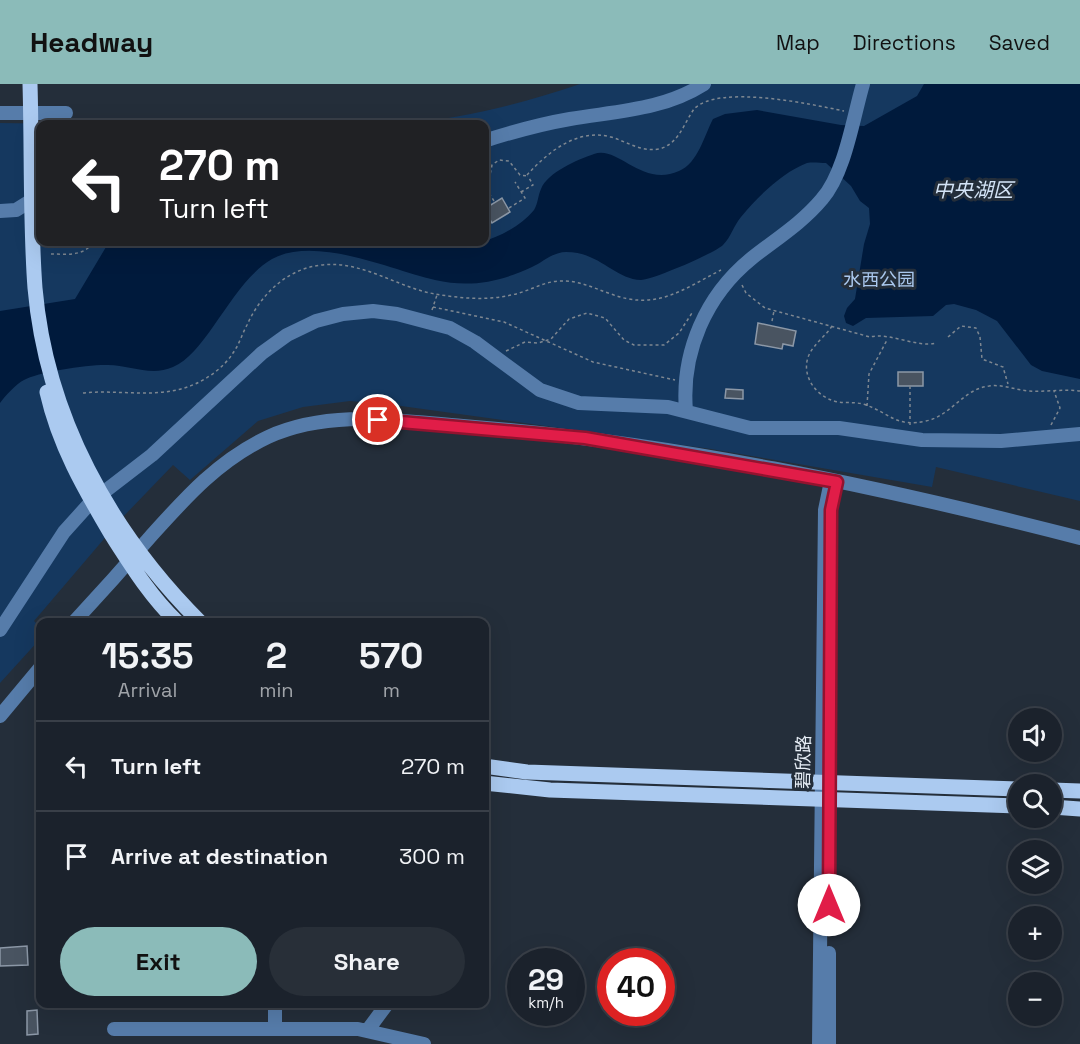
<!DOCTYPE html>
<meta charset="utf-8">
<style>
:root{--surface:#1b222c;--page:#282f38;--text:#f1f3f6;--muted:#a0a4a9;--line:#393f48;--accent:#8bbbb9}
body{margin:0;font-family:"Space Grotesk","Noto Sans SC",sans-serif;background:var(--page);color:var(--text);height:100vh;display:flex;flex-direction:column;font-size:22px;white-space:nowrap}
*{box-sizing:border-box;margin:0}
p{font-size:20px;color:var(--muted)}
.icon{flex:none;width:33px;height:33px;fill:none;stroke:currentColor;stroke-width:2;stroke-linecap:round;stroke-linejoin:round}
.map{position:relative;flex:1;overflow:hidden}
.panel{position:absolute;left:36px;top:534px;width:453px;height:390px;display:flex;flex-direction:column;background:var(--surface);border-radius:12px;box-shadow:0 6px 24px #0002,0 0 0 2px var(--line)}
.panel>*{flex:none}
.top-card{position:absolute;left:36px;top:36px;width:453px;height:126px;border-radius:12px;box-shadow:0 6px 24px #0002,0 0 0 2px var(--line);background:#202124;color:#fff;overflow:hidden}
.fabs{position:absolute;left:1008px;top:624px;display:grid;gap:12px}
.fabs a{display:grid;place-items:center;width:54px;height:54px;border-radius:50%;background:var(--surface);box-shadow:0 6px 24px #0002,0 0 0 2px var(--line);font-size:30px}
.speed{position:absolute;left:507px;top:864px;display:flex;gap:12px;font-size:30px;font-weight:700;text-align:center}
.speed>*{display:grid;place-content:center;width:78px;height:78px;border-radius:50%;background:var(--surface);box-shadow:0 6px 24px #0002,0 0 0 2px var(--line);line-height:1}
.speed small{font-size:15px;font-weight:400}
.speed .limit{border:9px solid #d22;background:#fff;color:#111}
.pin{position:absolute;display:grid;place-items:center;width:51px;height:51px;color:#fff;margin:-26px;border:3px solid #fff;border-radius:50%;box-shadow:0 2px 6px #0007}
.me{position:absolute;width:66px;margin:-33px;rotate:0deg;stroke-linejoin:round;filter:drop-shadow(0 0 4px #0008)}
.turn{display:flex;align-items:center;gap:21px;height:126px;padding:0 24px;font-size:27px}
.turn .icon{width:78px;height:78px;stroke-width:2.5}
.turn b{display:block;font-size:42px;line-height:51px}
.eta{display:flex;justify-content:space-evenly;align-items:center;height:102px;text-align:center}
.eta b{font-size:36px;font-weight:800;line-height:42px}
.button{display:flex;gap:12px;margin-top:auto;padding:12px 24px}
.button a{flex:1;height:69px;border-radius:36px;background:var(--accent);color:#111;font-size:24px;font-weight:800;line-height:69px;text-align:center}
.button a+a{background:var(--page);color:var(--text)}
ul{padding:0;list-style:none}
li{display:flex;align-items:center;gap:18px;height:90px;padding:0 24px;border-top:2px solid var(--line)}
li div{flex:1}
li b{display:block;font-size:22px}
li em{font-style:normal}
header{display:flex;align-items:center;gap:36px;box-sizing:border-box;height:84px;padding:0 30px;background:var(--accent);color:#111}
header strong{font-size:28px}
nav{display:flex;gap:33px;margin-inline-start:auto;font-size:21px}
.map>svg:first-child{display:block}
</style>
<header>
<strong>Headway</strong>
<nav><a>Map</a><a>Directions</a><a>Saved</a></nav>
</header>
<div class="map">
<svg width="1080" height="960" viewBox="0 0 1080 960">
<rect width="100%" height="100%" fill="#242e3a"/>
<path fill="#15385f" d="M580,0H1080V417L936,383L932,403L711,365L394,321L350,317L303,323L258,337L190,396L173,381L121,435L34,537L40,543V555L0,599V39L66,40H40V158H484V40H403C464,34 521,20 580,0Z"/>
<path fill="#001a3c" d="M924,0H1080V295L1042,287L1031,281L997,237L976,226L954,220L946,221L933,232L866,234L853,242L846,239L844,232L847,224L855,215L864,160L870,140L869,124L860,117L851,102L826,79C820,79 813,78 807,79C783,88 757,113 741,133C734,141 731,153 723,161C715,169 652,196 641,196C614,195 600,168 566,168C553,168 543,178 532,183C500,198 470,204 435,196C391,186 316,151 272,175C232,198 207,269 173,283C151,293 130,281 108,281C91,280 37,288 24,296C16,300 5,312 0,319V227L75,215L109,158H418C428,160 440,164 450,163C478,163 515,149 534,126C538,120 538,111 541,105C548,88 577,76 594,70C618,61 642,104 679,87C698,79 704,52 713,35L725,30L757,26L841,41L864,42L917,12Z"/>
<path fill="#495461" stroke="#8c98a7" stroke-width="1.5" d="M502,114L510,128L492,139L484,125Z
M758,239L796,247L793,262L783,260L782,265L755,260Z
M898,288H923V302H898Z
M726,305L743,306V315L725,314Z
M27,862L28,881L0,882V864Z
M37,926L38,950L27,951V927Z"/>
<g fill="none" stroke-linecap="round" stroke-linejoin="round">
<path stroke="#7e8791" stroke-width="1.5" stroke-dasharray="3 3" stroke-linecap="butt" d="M527,91C548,68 577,44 611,53C628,58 640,68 659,65C679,60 684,39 694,25C718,0 810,20 844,27
M521,108L533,101L528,92
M494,117L487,106L492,81L499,76L509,77L520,91L527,92
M484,120L485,121
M509,124L525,114L515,98
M484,140L486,139
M51,170C66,170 84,173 93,158
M742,201L746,209L765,224L870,253C890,248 916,264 937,259
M433,223L504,238L593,278L675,296
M432,226L437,211
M772,237L774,227
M832,242C827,250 819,256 814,263C797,283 811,310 834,317C844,320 855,317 866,321C889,329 897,344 926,337C951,332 963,305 989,302C1003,300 1015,306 1029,307C1046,308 1063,305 1080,307
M948,253L961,242L976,244L980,253L982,275L1003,283L1008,300
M506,267L525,258L538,259L551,255L569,235L587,229L605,234L624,256L634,261H664L679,249L692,229
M910,302V343
M83,309C119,305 160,316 195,300C209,294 225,282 233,269C239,261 242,250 247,241C261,210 287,185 321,181C362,176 396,203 435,210C459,214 487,217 511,211C528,208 542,198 559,197C579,196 593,204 611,210C656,227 682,206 721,186
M867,322L869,290L887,256
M1051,341L1060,324L1054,307"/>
<path stroke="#567caa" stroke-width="14" d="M0,29H66
M484,57C512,48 541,40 570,35C617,27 663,26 704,0
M0,127L16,126L40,111
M686,327C681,268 706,211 752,174C776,155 802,139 822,115C845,89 853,34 863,0
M74,538C100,510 126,481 151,452C186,413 219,376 268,353C330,325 398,337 463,342C671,358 878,402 1080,454
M0,546L64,448L91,418L152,371L262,269L287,251L316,237L343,230L373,227L397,230L450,244L475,258L540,306L579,319L668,323L750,344H839L922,356L1001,357L1080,350
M0,632L40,584
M114,945H358L424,960
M275,945V920
M367,947L387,920
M819,960L825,426L831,397
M829,960V869"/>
<path stroke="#abcaf0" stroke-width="15" d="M30,0C32,67 30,138 35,204C46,332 110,448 200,538
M47,308C59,361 84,404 111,450C131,481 150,512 177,538
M484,682L527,688L1018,705
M484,699L550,706L1018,722
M1052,706L1080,707
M1052,723L1080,725"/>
</g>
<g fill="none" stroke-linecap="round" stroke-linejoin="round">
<defs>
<path id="route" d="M378,336L585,354L837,398L831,426L829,821"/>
</defs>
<use href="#route" stroke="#92132f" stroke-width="15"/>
<use href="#route" stroke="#e11d48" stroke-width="10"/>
</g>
<g text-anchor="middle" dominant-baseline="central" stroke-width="6" stroke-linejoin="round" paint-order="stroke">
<g font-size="18" fill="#aac8ee" stroke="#242e3a">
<text x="879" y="195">水西公园</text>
</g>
<g font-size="18" fill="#e7eef6" stroke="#242e3a">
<text transform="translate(803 678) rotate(-89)">碧欣路</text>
</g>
<g font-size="20" font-style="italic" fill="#d3e3f6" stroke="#242e3a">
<text x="973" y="106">中央湖区</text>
</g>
</g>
</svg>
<div class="fabs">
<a><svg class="icon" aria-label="sound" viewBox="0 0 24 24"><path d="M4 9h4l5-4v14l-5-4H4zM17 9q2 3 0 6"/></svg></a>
<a><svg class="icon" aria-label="search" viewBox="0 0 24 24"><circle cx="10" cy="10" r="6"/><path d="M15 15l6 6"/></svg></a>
<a><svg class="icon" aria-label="layers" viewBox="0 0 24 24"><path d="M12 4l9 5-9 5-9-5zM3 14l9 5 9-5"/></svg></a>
<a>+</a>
<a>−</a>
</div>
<div class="speed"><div>29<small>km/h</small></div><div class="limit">40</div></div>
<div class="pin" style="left:378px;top:336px;background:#d93025"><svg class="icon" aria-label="arrive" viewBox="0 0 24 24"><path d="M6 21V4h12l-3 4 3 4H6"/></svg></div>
<svg class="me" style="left:829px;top:821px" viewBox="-20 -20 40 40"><circle r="19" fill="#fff"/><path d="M0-13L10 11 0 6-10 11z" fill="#e11d48"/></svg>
<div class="top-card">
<div class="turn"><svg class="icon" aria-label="left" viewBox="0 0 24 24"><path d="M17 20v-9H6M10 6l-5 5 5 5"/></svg><div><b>270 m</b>Turn left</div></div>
</div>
<section class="panel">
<div class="eta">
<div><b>15:35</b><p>Arrival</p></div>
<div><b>2</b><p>min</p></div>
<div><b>570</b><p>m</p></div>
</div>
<ul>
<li><svg class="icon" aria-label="left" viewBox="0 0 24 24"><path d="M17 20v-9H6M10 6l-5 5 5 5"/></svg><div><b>Turn left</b></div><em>270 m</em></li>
<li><svg class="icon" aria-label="arrive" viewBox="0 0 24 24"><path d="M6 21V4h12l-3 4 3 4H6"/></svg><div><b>Arrive at destination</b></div><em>300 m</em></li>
</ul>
<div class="button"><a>Exit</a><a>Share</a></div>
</section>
</div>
